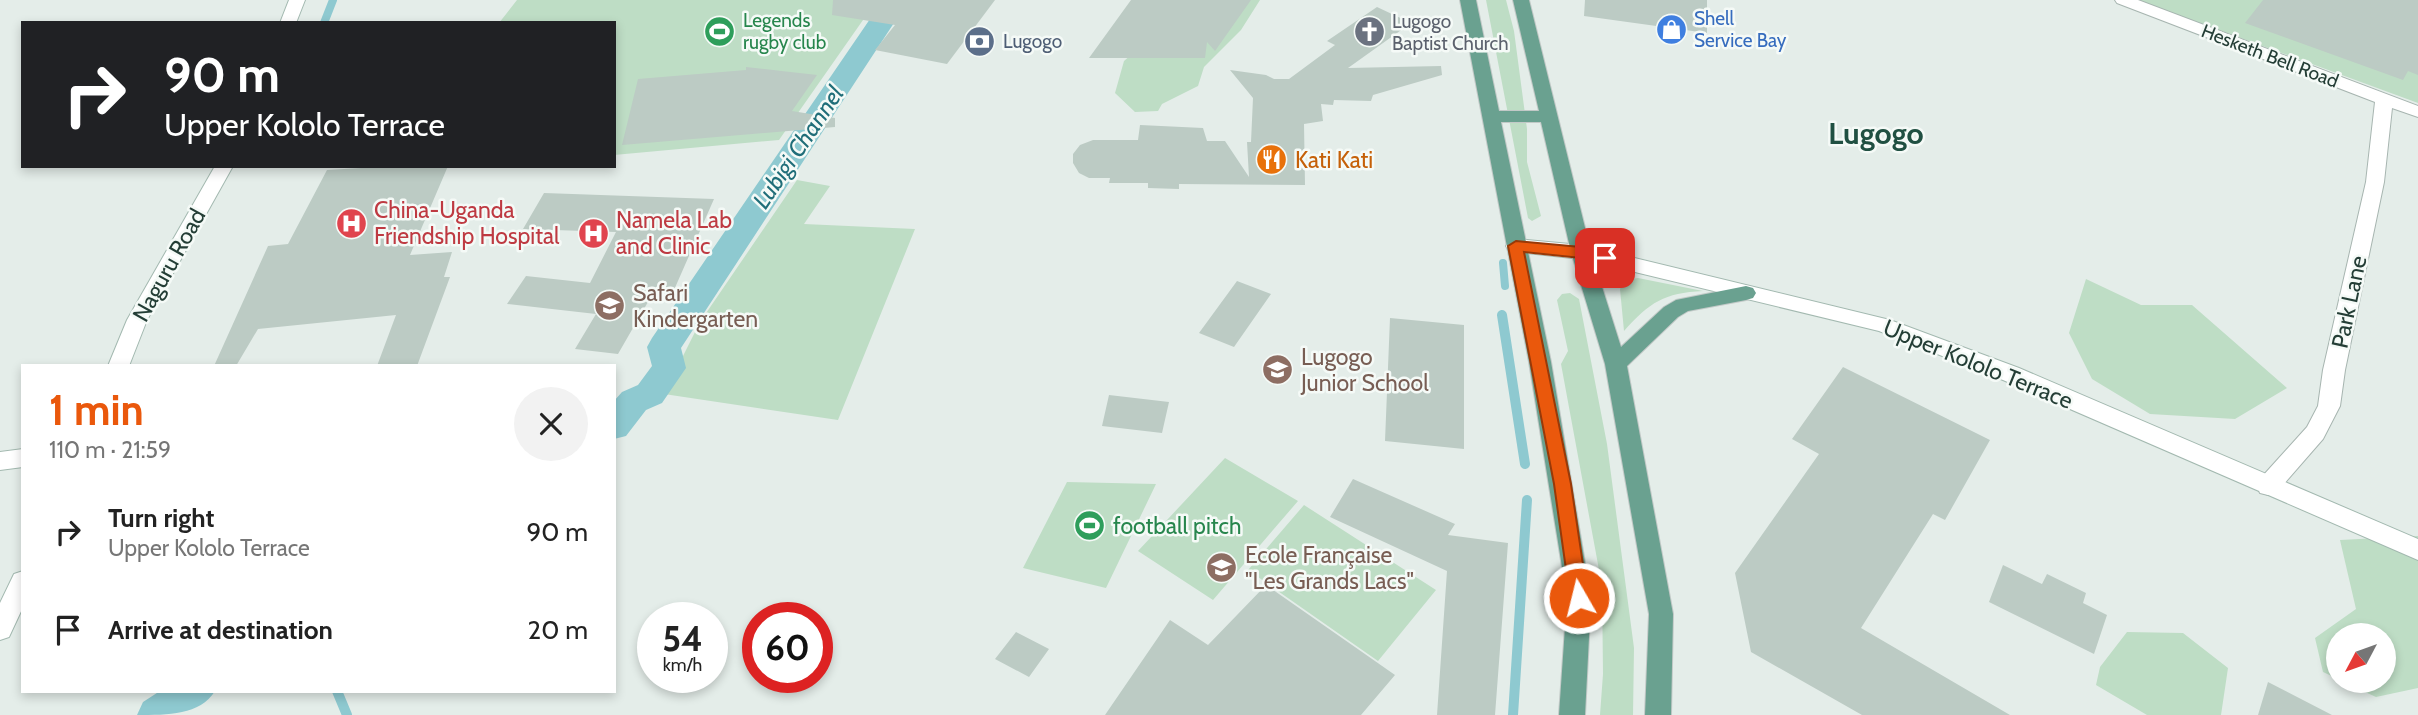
<!DOCTYPE html>
<meta charset="utf-8">
<style>
:root{--surface:#fff;--page:#f2f2f2;--text:#222;--muted:#767676;--accent:#ea580c}
body{margin:0;font-family:Cabin,sans-serif;background:var(--page);color:var(--text);height:100vh;display:flex;flex-direction:column;font-size:26px;white-space:nowrap}
*{box-sizing:border-box;margin:0}
p{font-size:23px;color:var(--muted)}
.icon{flex:none;width:38px;height:38px;fill:none;stroke:currentColor;stroke-width:2;stroke-linecap:round;stroke-linejoin:round}
.map{position:relative;flex:1;overflow:hidden}
.drawer{position:absolute;left:21px;top:364px;width:595px;height:329px;display:flex;flex-direction:column;background:var(--surface);border-radius:0px;box-shadow:0 4px 10px #0003}
.drawer>*{flex:none}
.guide{position:absolute;left:21px;top:21px;width:595px;height:147px;border-radius:0px;box-shadow:0 4px 10px #0003;background:#202124;color:#fff;overflow:hidden}
.needle{width:46px;rotate:229deg}
.tools{position:absolute;left:2326px;top:623px;display:grid;gap:14px}
.tools a{display:grid;place-items:center;width:70px;height:70px;border-radius:50%;background:var(--surface);box-shadow:0 4px 10px #0003;font-size:35px}
.speed{position:absolute;left:637px;top:602px;display:flex;gap:14px;font-size:35px;font-weight:700;text-align:center}
.speed>*{display:grid;place-content:center;width:91px;height:91px;border-radius:50%;background:var(--surface);box-shadow:0 4px 10px #0003;line-height:1}
.speed small{font-size:18px;font-weight:400}
.speed .limit{border:10px solid #d22;background:#fff;color:#111}
.pin{position:absolute;display:grid;place-items:center;width:60px;height:60px;color:#fff;margin:-30px;border-radius:14px;box-shadow:0 4px 10px #0006}
.me{position:absolute;width:77px;margin:-38px;rotate:352deg;stroke-linejoin:round;filter:drop-shadow(0 0 5px #0008)}
.turn{display:flex;align-items:center;gap:24px;height:147px;padding:0 28px;font-size:32px}
.turn .icon{width:91px;height:91px;stroke-width:2.5}
.turn b{display:block;font-size:49px;line-height:60px}
.round{display:grid;place-items:center;flex:none;width:74px;height:74px;border-radius:37px;background:var(--page)}
.summary{display:flex;align-items:center;justify-content:space-between;height:119px;padding:0 28px}
h1{font-size:42px;font-weight:700;line-height:52px;color:var(--accent)}
ul{padding:0;list-style:none}
li{display:flex;align-items:center;gap:21px;height:98px;padding:0 28px}
li div{flex:1}
li b{display:block;font-size:26px}
li em{font-style:normal}
.map>svg:first-child{display:block}
</style>
<div class="map">
<svg width="2418" height="715" viewBox="0 0 2418 715">
<rect width="100%" height="100%" fill="#e4ede9"/>
<path fill="#beddc5" d="M517,0H877L779,140L614,155V23H499Z
M1188,0H1260L1241,30L1204,67L1198,86L1162,104L1158,111L1135,112L1115,93L1124,61L1178,14Z
M1486,0H1506L1514,31L1527,129V162L1541,216L1532,221L1528,218Z
M2137,0H2418V103Z
M797,180L830,186L804,224L915,229L838,420L664,394L700,322Z
M1638,278L1703,291C1664,293 1650,302 1624,331L1620,289L1626,280Z
M2086,279L2141,305H2192L2287,388L2235,419L2150,414L2092,379L2069,333Z
M1570,293L1579,299L1607,444L1634,648L1633,715H1600L1603,674L1602,586L1561,364L1568,351L1557,300L1562,294Z
M1225,458L1298,501L1213,600L1138,551Z
M1067,482L1156,484L1106,588L1023,568Z
M1304,505L1436,590L1378,661L1248,570Z
M2418,536V688L2376,697L2341,681H2384V635H2338V679L2323,672L2315,638L2356,609L2340,540Z
M2127,632L2183,633L2228,668L2221,715H2147L2096,685L2100,667Z"/>
<g fill="none" stroke-linecap="round" stroke-linejoin="round">
<path stroke="#8ec9d0" stroke-width="8" d="M324,23L333,0
M1503,263L1505,286"/>
<path stroke="#8ec9d0" stroke-width="10" d="M1502,315L1525,464
M337,691L347,715
M1513,715L1527,500"/>
<path fill="#8ec9d0" fill-rule="evenodd" d="M883,0H909L681,348L686,368L662,403L646,410L626,436L614,439V401L622,392L638,385L652,366L647,347L652,338Z
M160,691H215C200,715 168,715 137,715L143,702Z"/>
</g>
<path fill="#bccbc4" d="M833,0H995L947,64L875,50L895,25L832,15Z
M1131,0H1251L1215,51L1207,42L1205,58H1089Z
M1585,0H1707V33L1584,16Z
M2263,0H2418V75L2408,71L2403,80L2245,23Z
M1377,7L1411,23L1348,68L1441,66L1442,75L1373,95L1371,101L1334,100L1333,105L1321,104L1323,121L1304,124L1305,185L1179,184V189L1148,188V183H1109L1110,178H1089L1079,173L1073,163V154L1080,145L1093,140H1138L1140,125L1203,128L1207,141H1225L1249,177L1247,142H1251L1253,98L1230,70L1266,75L1274,79H1289L1335,45L1327,41Z
M746,67L817,75L792,111L835,118V127L622,145L638,79L746,70Z
M396,166H448L410,255L452,252L444,277H450L417,366H377L396,315L258,329L236,366H214L268,246L288,244L327,170Z
M544,193L714,199L674,290L656,288L618,354L575,349L596,314L507,304L526,276L590,283L616,232L523,229Z
M1237,281L1271,294L1234,347L1199,333Z
M1390,318L1464,325V449L1385,441Z
M1843,367L1990,440L1945,520L1933,514L1861,628L2010,715H1862L1751,652L1735,573L1819,454L1792,439Z
M1109,395L1169,402L1162,433L1102,426Z
M1353,479L1455,524L1448,535L1508,543L1495,715H1437L1447,571L1330,517Z
M2003,565L2042,584L2047,574L2086,593L2083,603L2107,615L2094,654L1989,602Z
M1266,585L1395,675L1361,715H1105L1170,620L1208,645Z
M1016,632L1049,649L1029,677L995,659Z
M2268,682L2332,715H2258Z"/>
<g fill="none" stroke-linecap="round" stroke-linejoin="round">
<defs>
<path id="street" d="M2115,0H2138L2418,106V117L2392,108L2384,182L2345,370L2340,406L2323,439L2276,493L2268,495L2260,493L2257,486L2260,479L2307,427L2318,406L2323,370L2366,182L2375,102L2117,3Z"/>
<path id="secondary" d="M289,0H305L296,23H280Z
M215,166H233L147,320L129,366H108L127,320Z
M1516,239L1581,245L1890,320L2019,368L2418,539V560L2003,380L1879,331L1581,259L1509,251L1506,246L1509,241Z
M23,449V467L0,470V452Z
M23,571V607L9,637L0,640V603L14,574Z"/>
<path id="primary" d="M1460,0H1476L1499,111H1539L1513,0H1529L1591,252L1621,347L1664,307L1676,300L1746,286L1753,288L1756,293L1753,298L1746,300L1688,311L1678,317L1627,366L1673,614L1671,715H1645L1649,614L1605,364L1571,252L1541,122H1501L1551,362L1591,598L1585,715H1559L1567,598L1529,362Z"/>
</defs>
<use href="#street" stroke="#a7b5b0" stroke-width="2"/>
<use href="#secondary" stroke="#a3b9b0" stroke-width="2"/>
<use href="#primary" stroke="#c2c9c7" stroke-width="2"/>
<use href="#street" fill="#fff" fill-rule="evenodd"/>
<use href="#secondary" fill="#fff" fill-rule="evenodd"/>
<use href="#primary" fill="#6aa190" fill-rule="evenodd"/>
</g>
<path fill="#ea580c" stroke="#983908" stroke-width="2" d="M1516,241L1581,247L1610,254L1612,258L1605,263L1581,258L1524,252L1571,484L1588,598L1586,603L1579,606L1573,603L1570,598L1554,484L1508,246Z"/>
<defs>
<symbol id="shop-disc" viewBox="-11 -11 22 22"><circle r="9.5" fill="#3f7fe0" stroke="#f5faf7"/><path d="M-5-2.5h2.3a2.7 3.5 0 0 1 5.4 0H5L5.5 6h-11ZM-1.5-2.5h3a1.5 2.3 0 0 0-3 0Z" fill="#fff"/></symbol>
<symbol id="stadium-disc" viewBox="-11 -11 22 22"><circle r="9.5" fill="#2e9e5b" stroke="#f5faf7"/><path d="M0-5a6.5 5 0 1 0 0 10a6.5 5 0 1 0 0-10ZM-3.5-1.8h7v3.6h-7Z" fill="#fff"/></symbol>
<symbol id="church-disc" viewBox="-11 -11 22 22"><circle r="9.5" fill="#6b7280" stroke="#f5faf7"/><path d="M-1.2-6h2.4v3.5h3.3v2.4h-3.3V6h-2.4V-.1h-3.3v-2.4h3.3Z" fill="#fff"/></symbol>
<symbol id="bank-disc" viewBox="-11 -11 22 22"><circle r="9.5" fill="#5c6f8a" stroke="#f5faf7"/><path d="M-6-4H6V4H-6ZM0-2.3a2.3 2.3 0 1 0 0 4.6a2.3 2.3 0 1 0 0-4.6Z" fill="#fff"/></symbol>
<symbol id="restaurant-disc" viewBox="-11 -11 22 22"><circle r="9.5" fill="#e8710a" stroke="#f5faf7"/><path d="M-5-6h1v4h1v-4h1v4h1v-4h1v5L-1.5 .5V6h-2V.5L-5-1ZM5-6V6H3V1.5H1.5Q1.5-4 5-6Z" fill="#fff"/></symbol>
<symbol id="hospital-disc" viewBox="-11 -11 22 22"><circle r="9.5" fill="#e0444e" stroke="#f5faf7"/><path d="M-5-5h3v3.5h4V-5h3V5h-3V1.5h-4V5h-3Z" fill="#fff"/></symbol>
<symbol id="school-disc" viewBox="-11 -11 22 22"><circle r="9.5" fill="#8d6e63" stroke="#f5faf7"/><path d="M0-5L7-2L0 1L-7-2ZM-4 1L0 2.5L4 1V4Q0 6-4 4Z" fill="#fff"/></symbol>
</defs>
<g fill-rule="evenodd">
<use href="#shop-disc" x="1654" y="12" width="35" height="35"/>
<use href="#stadium-disc" x="702" y="14" width="35" height="35"/>
<use href="#church-disc" x="1352" y="14" width="35" height="35"/>
<use href="#bank-disc" x="962" y="24" width="35" height="35"/>
<use href="#restaurant-disc" x="1254" y="142" width="35" height="35"/>
<use href="#hospital-disc" x="334" y="206" width="35" height="35"/>
<use href="#hospital-disc" x="576" y="216" width="35" height="35"/>
<use href="#school-disc" x="592" y="288" width="35" height="35"/>
<use href="#school-disc" x="1260" y="352" width="35" height="35"/>
<use href="#stadium-disc" x="1072" y="508" width="35" height="35"/>
<use href="#school-disc" x="1204" y="550" width="35" height="35"/>
</g>
<g text-anchor="middle" dominant-baseline="central" stroke-width="5" stroke-linejoin="round" paint-order="stroke">
<g font-size="19" fill="#366cbe" stroke="#f5faf7" text-anchor="start">
<text x="1694" y="18">Shell<tspan x="1694" dy="22">Service Bay</tspan></text>
</g>
<g font-size="19" fill="#27864d" stroke="#f5faf7" text-anchor="start">
<text x="743" y="20">Legends<tspan x="743" dy="22">rugby club</tspan></text>
</g>
<g font-size="19" fill="#5b616d" stroke="#f5faf7" text-anchor="start">
<text x="1392" y="21">Lugogo<tspan x="1392" dy="22">Baptist Church</tspan></text>
</g>
<g font-size="19" fill="#4e5e75" stroke="#f5faf7" text-anchor="start">
<text x="1003" y="41">Lugogo</text>
</g>
<g font-size="19" fill="#243e36" stroke="#f5faf7">
<text transform="translate(2270 56) rotate(21)">Hesketh Bell Road</text>
</g>
<g font-size="23" fill="#c56008" stroke="#f5faf7" text-anchor="start">
<text x="1295" y="160">Kati Kati</text>
</g>
<g font-size="23" fill="#be3a42" stroke="#f5faf7" text-anchor="start">
<text x="374" y="210">China-Uganda<tspan x="374" dy="26">Friendship Hospital</tspan></text>
<text x="616" y="220">Namela Lab<tspan x="616" dy="26">and Clinic</tspan></text>
</g>
<g font-size="23" fill="#243e36" stroke="#f5faf7">
<text transform="translate(169 265) rotate(-61)">Naguru Road</text>
<text transform="translate(2349 302) rotate(-78)">Park Lane</text>
<text transform="translate(1978 364) rotate(22)">Upper Kololo Terrace</text>
</g>
<g font-size="23" fill="#785e54" stroke="#f5faf7" text-anchor="start">
<text x="633" y="293">Safari<tspan x="633" dy="26">Kindergarten</tspan></text>
<text x="1301" y="357">Lugogo<tspan x="1301" dy="26">Junior School</tspan></text>
<text x="1245" y="555">Ecole Française<tspan x="1245" dy="26">"Les Grands Lacs"</tspan></text>
</g>
<g font-size="23" fill="#27864d" stroke="#f5faf7" text-anchor="start">
<text x="1113" y="526">football pitch</text>
</g>
<g font-size="24" font-style="italic" fill="#206e79" stroke="#f5faf7">
<text transform="translate(798 147) rotate(-56)">Lubigi Channel</text>
</g>
<g font-size="30" font-weight="bold" fill="#205042" stroke="#f5faf7">
<text x="1876" y="133">Lugogo</text>
</g>
</g>
</svg>
<div class="tools">
<a><svg class="needle" viewBox="-14 -14 28 28"><path d="M0-13l5 13h-10z" fill="#e53935"/><path d="M0 13l5-13h-10z" fill="#767676"/></svg></a>
</div>
<div class="speed"><div>54<small>km/h</small></div><div class="limit">60</div></div>
<div class="pin" style="left:1605px;top:258px;background:#d93025"><svg class="icon" aria-label="arrive" viewBox="0 0 24 24"><path d="M6 21V4h12l-3 4 3 4H6"/></svg></div>
<svg class="me" style="left:1579px;top:598px" viewBox="-20 -20 40 40"><circle r="17" fill="#ea580c" stroke="#fff" stroke-width="3"/><path d="M0-11L8 9 0 5-8 9z" fill="#fff"/></svg>
<div class="guide">
<div class="turn"><svg class="icon" aria-label="right" viewBox="0 0 24 24"><path d="M7 20v-9h11M14 6l5 5-5 5"/></svg><div><b>90 m</b>Upper Kololo Terrace</div></div>
</div>
<section class="drawer">
<div class="summary"><div><h1>1 min</h1><p>110 m · 21:59</p></div><a class="round"><svg class="icon" aria-label="close" viewBox="0 0 24 24"><path d="M6 6l12 12M18 6L6 18"/></svg></a></div>
<ul>
<li><svg class="icon" aria-label="right" viewBox="0 0 24 24"><path d="M7 20v-9h11M14 6l5 5-5 5"/></svg><div><b>Turn right</b><p>Upper Kololo Terrace</p></div><em>90 m</em></li>
<li><svg class="icon" aria-label="arrive" viewBox="0 0 24 24"><path d="M6 21V4h12l-3 4 3 4H6"/></svg><div><b>Arrive at destination</b></div><em>20 m</em></li>
</ul>
</section>
</div>
